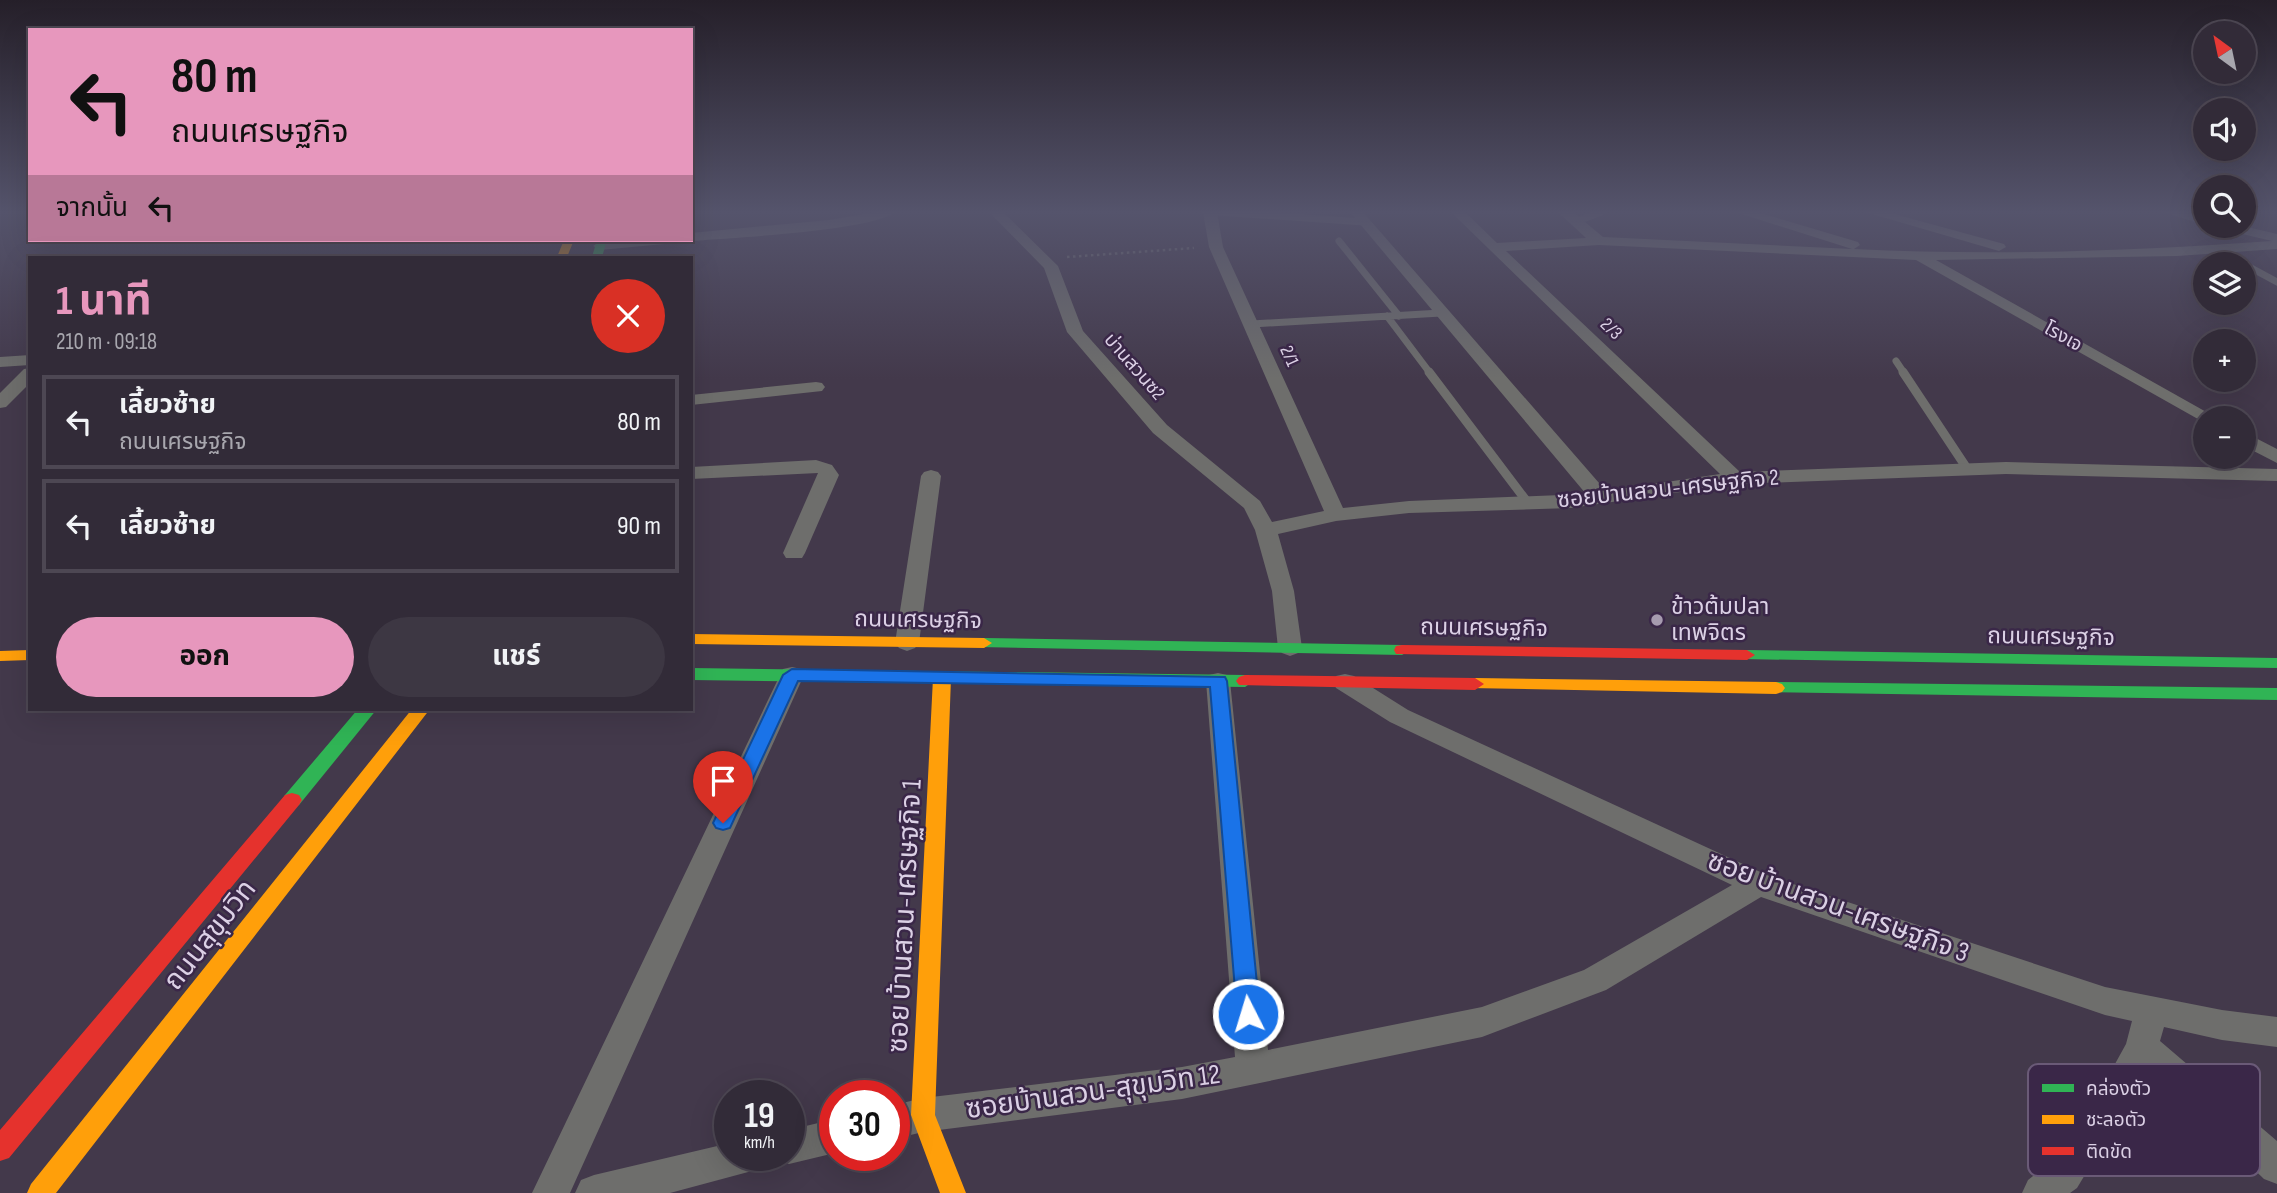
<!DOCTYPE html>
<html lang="th">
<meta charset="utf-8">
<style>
:root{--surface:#322b38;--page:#3d3743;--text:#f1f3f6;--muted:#a8a7ae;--line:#4d4753;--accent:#e797bd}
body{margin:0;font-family:"Sofia Sans Condensed","Noto Sans Thai",sans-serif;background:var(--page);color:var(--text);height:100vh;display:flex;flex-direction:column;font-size:26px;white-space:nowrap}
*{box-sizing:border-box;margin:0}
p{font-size:23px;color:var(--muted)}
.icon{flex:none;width:38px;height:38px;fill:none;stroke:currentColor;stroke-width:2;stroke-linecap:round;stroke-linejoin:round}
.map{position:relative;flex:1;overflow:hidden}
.details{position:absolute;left:28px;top:256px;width:665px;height:455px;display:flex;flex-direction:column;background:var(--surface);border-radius:0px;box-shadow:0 7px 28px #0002,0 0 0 2px var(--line)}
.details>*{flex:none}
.guide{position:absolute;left:28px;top:28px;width:665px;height:214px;border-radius:0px;box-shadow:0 7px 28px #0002,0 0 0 2px var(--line);background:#e797bd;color:#111;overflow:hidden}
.needle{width:46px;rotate:327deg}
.buttons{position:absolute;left:2193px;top:21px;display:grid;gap:14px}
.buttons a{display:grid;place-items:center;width:63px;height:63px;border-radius:50%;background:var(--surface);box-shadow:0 7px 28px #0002,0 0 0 2px var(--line);font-size:35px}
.speed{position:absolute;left:714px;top:1080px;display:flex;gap:14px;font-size:35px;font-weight:700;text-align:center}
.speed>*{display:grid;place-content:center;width:91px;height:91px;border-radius:50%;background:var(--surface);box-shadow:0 7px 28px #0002,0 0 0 2px var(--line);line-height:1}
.speed small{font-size:18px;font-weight:400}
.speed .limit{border:10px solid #d22;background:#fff;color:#111}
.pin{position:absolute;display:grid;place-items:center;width:60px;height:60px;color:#fff;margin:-72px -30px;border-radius:50% 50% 50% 0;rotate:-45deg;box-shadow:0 0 7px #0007}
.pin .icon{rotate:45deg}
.me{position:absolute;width:77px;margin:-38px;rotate:355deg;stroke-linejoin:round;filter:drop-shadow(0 0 5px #0008)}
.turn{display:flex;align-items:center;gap:24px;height:147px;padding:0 28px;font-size:32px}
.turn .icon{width:91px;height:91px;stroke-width:2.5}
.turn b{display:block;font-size:49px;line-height:60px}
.then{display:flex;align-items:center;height:66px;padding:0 28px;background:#0003;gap:14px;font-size:26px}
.round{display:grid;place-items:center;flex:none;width:74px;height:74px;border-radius:37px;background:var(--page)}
.head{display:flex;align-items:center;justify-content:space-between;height:119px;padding:0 28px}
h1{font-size:42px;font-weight:700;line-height:52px;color:var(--accent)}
.cta{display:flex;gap:14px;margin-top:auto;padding:14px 28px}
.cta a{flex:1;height:80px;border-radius:42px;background:var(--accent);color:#111;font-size:28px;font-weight:700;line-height:80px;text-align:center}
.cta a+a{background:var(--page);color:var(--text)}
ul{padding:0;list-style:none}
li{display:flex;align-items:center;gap:21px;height:94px;margin:0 14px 10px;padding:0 14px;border:4px solid var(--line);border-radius:0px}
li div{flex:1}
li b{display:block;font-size:26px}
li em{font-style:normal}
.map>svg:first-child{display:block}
</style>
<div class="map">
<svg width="2277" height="1193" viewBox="0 0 2277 1193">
<rect width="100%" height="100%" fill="#43394b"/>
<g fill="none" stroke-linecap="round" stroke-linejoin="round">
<path stroke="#6f6e70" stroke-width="2.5" stroke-dasharray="2.5 3.5" stroke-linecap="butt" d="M1067,257L1194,248"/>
<path stroke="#6e6e6c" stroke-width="7" d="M1218,212L1364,222
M1575,222L1601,212
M1339,241L1399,316
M2216,249L2277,282
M1387,316L1430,373
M1252,324L1441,313
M1896,361L1904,373"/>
<path stroke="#6e6e6c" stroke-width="9" d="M1429,372L1528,503
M1903,372L1968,470"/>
<path fill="#6e6e6c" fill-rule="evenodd" d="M876,212H895C873,231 728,238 691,241L686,240H691V233L829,220Z
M989,212H1003L1058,266L1083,331L1167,425L1260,501L1272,522L1324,511L1209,247L1203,212H1217L1223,247L1343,508L1409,501L1586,494L1350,212H1363L1606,491L1720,474L1451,212H1465L1497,243L1586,238L1558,212H1573L1603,237L1852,249L1735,212H1757L1858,242L1860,245L1854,249C1993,256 2133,251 2272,241L2221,229L2219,226H2243L2277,234V249L2177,256L1936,260L2217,418H2205V423L1916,260L1599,245L1506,251L1740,472L2006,462L2277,469V481L2006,474L1735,484L1571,508L1409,513L1336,521L1278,534L1294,591L1302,648L1298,653L1290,656L1282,653L1278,648L1272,591L1255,530L1244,508L1153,433L1067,332L1044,268Z
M1865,212H1887L2004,244L2006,247L1999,251Z
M2163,212H2187L2205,217V225Z
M621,240H671L664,244L600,250L593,246L600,242Z
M30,355V365L0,367V357Z
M30,368V383L6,407L0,408V393L24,369Z
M816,382L822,383L825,387L822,391L691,405V395Z
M2244,432L2277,449V463L2244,446Z
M816,460L832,465L839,475L805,553L802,558H786L783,553L818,473L691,479V467Z
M931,470L938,472L941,476L919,643L915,648L907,651L899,648L895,643L921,476L924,472Z
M792,667L801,669L804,675L570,1193H532L780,675L783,669Z
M1218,673L1227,675L1230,681L1268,1050L1482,1007L1584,970L1732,885L1390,722L1336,688L1333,682L1336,676L1345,674L1354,676L1408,710L1769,876L2105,987L2222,1010L2277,1017V1047L2222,1040L2164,1027L2160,1041L2277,1141V1184L2264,1179L2210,1127L2147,1072L2077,1188L2070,1193H2022L2028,1180L2051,1162L2110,1073L2126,1044L2132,1021L2105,1015L1761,897L1606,990L1482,1037L1182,1099L923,1132L894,1139V1105L923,1098L1182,1067L1235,1057L1206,681L1209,675Z
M835,1119V1153L789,1164L776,1159L774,1155H789V1130Z
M730,1143V1155H772L767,1167L670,1193H575L581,1180L594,1175Z"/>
<path fill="#30b455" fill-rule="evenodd" d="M597,240H607L602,257H592Z
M984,638L1402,645L1410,650L1402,655L978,647L976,643L978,639Z
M1747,650L2277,658V668L1741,659L1739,655Z
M691,668L1245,675L1254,681L1245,687L691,680Z
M1776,682L2277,688V700L1770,692L1767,688L1770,684Z
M358,709H377L299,805L292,807L285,805L282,800L285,795Z"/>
<path fill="#ff9f0a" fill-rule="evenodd" d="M564,240H574L567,257H557Z
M691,634L984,638L992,643L984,648L691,644Z
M30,650V660L0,661V651Z
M942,672L951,678L935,1115L966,1193H940L911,1115L933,678Z
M1475,678L1776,682L1782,684L1785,688L1782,692L1776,694L1469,688L1466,684Z
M412,709H430L56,1193H27L31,1184Z"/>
<path fill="#e5322d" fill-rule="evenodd" d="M1402,645L1747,650L1755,655L1747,660L1396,654L1394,650L1396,646Z
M1245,675L1475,678L1484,684L1475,690L1239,685L1236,681L1239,677Z
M292,793L299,795L302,800L299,805L9,1158L0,1161V1130L285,795Z"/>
</g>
<linearGradient id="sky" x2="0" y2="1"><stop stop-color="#251f29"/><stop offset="0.56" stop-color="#55546c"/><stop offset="1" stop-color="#55546c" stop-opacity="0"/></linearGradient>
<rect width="2277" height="379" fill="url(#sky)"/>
<path fill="#1a73e8" stroke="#114b97" stroke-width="2" d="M792,669L1225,677L1227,681L1260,1014L1256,1021L1248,1024L1240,1021L1237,1014L1210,687L798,681L730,828L723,830L716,828L713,823L783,675Z"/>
<circle fill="#a69baf" stroke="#3a2748" stroke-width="2.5" cx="1657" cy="620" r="7"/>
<g text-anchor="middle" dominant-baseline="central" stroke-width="5" stroke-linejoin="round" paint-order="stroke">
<g font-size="19" fill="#dbd0e5" stroke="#3a2748">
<text transform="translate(1611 329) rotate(44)">2/3</text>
<text transform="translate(2063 337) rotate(29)">โรงเจ</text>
<text transform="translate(1289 356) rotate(66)">2/1</text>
<text transform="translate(1134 367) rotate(49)">บ่านสวนซ2</text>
</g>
<g font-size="23" fill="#dbd0e5" stroke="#3a2748">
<text transform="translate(1668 489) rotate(-6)">ซอยบ้านสวน-เศรษฐกิจ 2</text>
<text transform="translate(918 620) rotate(1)">ถนนเศรษฐกิจ</text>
<text transform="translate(1484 628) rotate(1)">ถนนเศรษฐกิจ</text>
<text transform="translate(2051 637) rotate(1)">ถนนเศรษฐกิจ</text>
</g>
<g font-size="23" fill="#dbd0e5" stroke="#3a2748" text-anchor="start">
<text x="1671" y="607">ข้าวต้มปลา<tspan x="1671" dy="26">เทพจิตร</tspan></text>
</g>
<g font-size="28" fill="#dbd0e5" stroke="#3a2748">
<text transform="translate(1838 907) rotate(20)">ซอย บ้านสวน-เศรษฐกิจ 3</text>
<text transform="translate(905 916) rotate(-87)">ซอย บ้านสวน-เศรษฐกิจ 1</text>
<text transform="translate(210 935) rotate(-52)">ถนนสุขุมวิท</text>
<text transform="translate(1093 1092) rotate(-8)">ซอยบ้านสวน-สุขุมวิท 12</text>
</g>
</g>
<rect x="2028" y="1064" width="232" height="112" rx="10" fill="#3a2748" stroke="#6a5a77" stroke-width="2"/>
<rect x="2042" y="1084" width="32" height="8" fill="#30b455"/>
<rect x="2042" y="1115" width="32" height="9" fill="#ff9f0a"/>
<rect x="2042" y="1147" width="32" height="8" fill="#e5322d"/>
<g font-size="19" fill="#dbd0e5">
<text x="2086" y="1095">คล่องตัว</text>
<text x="2086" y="1126">ชะลอตัว</text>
<text x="2086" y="1158">ติดขัด</text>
</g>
</svg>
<div class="buttons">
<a><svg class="needle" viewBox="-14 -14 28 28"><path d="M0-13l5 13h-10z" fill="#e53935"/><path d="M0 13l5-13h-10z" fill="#a8a7ae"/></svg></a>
<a><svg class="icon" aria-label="sound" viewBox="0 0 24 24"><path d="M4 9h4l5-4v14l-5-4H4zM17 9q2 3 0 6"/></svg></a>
<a><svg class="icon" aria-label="search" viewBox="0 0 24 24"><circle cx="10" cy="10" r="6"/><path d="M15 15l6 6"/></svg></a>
<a><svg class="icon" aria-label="layers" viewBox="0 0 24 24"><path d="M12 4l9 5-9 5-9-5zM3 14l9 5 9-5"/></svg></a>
<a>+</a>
<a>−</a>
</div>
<div class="speed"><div>19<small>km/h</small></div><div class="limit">30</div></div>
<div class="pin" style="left:723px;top:823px;background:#d93025"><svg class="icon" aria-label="arrive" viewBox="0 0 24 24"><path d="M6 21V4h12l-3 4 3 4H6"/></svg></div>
<svg class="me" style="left:1248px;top:1014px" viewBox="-20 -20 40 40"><circle r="17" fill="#1a73e8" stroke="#fff" stroke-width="3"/><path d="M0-11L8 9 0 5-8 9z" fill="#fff"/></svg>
<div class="guide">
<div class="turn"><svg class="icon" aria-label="left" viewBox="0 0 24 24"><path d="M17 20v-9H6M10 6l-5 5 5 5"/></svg><div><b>80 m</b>ถนนเศรษฐกิจ</div></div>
<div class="then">จากนั้น<svg class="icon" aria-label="left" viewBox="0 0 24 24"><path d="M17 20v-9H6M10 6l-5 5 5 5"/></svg></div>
</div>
<section class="details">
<div class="head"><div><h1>1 นาที</h1><p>210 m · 09:18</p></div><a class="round" style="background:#d93025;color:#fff"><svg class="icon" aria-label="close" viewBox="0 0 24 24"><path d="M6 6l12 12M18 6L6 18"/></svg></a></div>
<ul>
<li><svg class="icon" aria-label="left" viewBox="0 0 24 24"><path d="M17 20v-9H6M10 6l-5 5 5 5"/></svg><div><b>เลี้ยวซ้าย</b><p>ถนนเศรษฐกิจ</p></div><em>80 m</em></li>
<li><svg class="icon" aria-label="left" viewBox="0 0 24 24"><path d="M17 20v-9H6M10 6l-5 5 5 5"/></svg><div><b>เลี้ยวซ้าย</b></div><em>90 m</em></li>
</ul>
<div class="cta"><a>ออก</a><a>แชร์</a></div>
</section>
</div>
